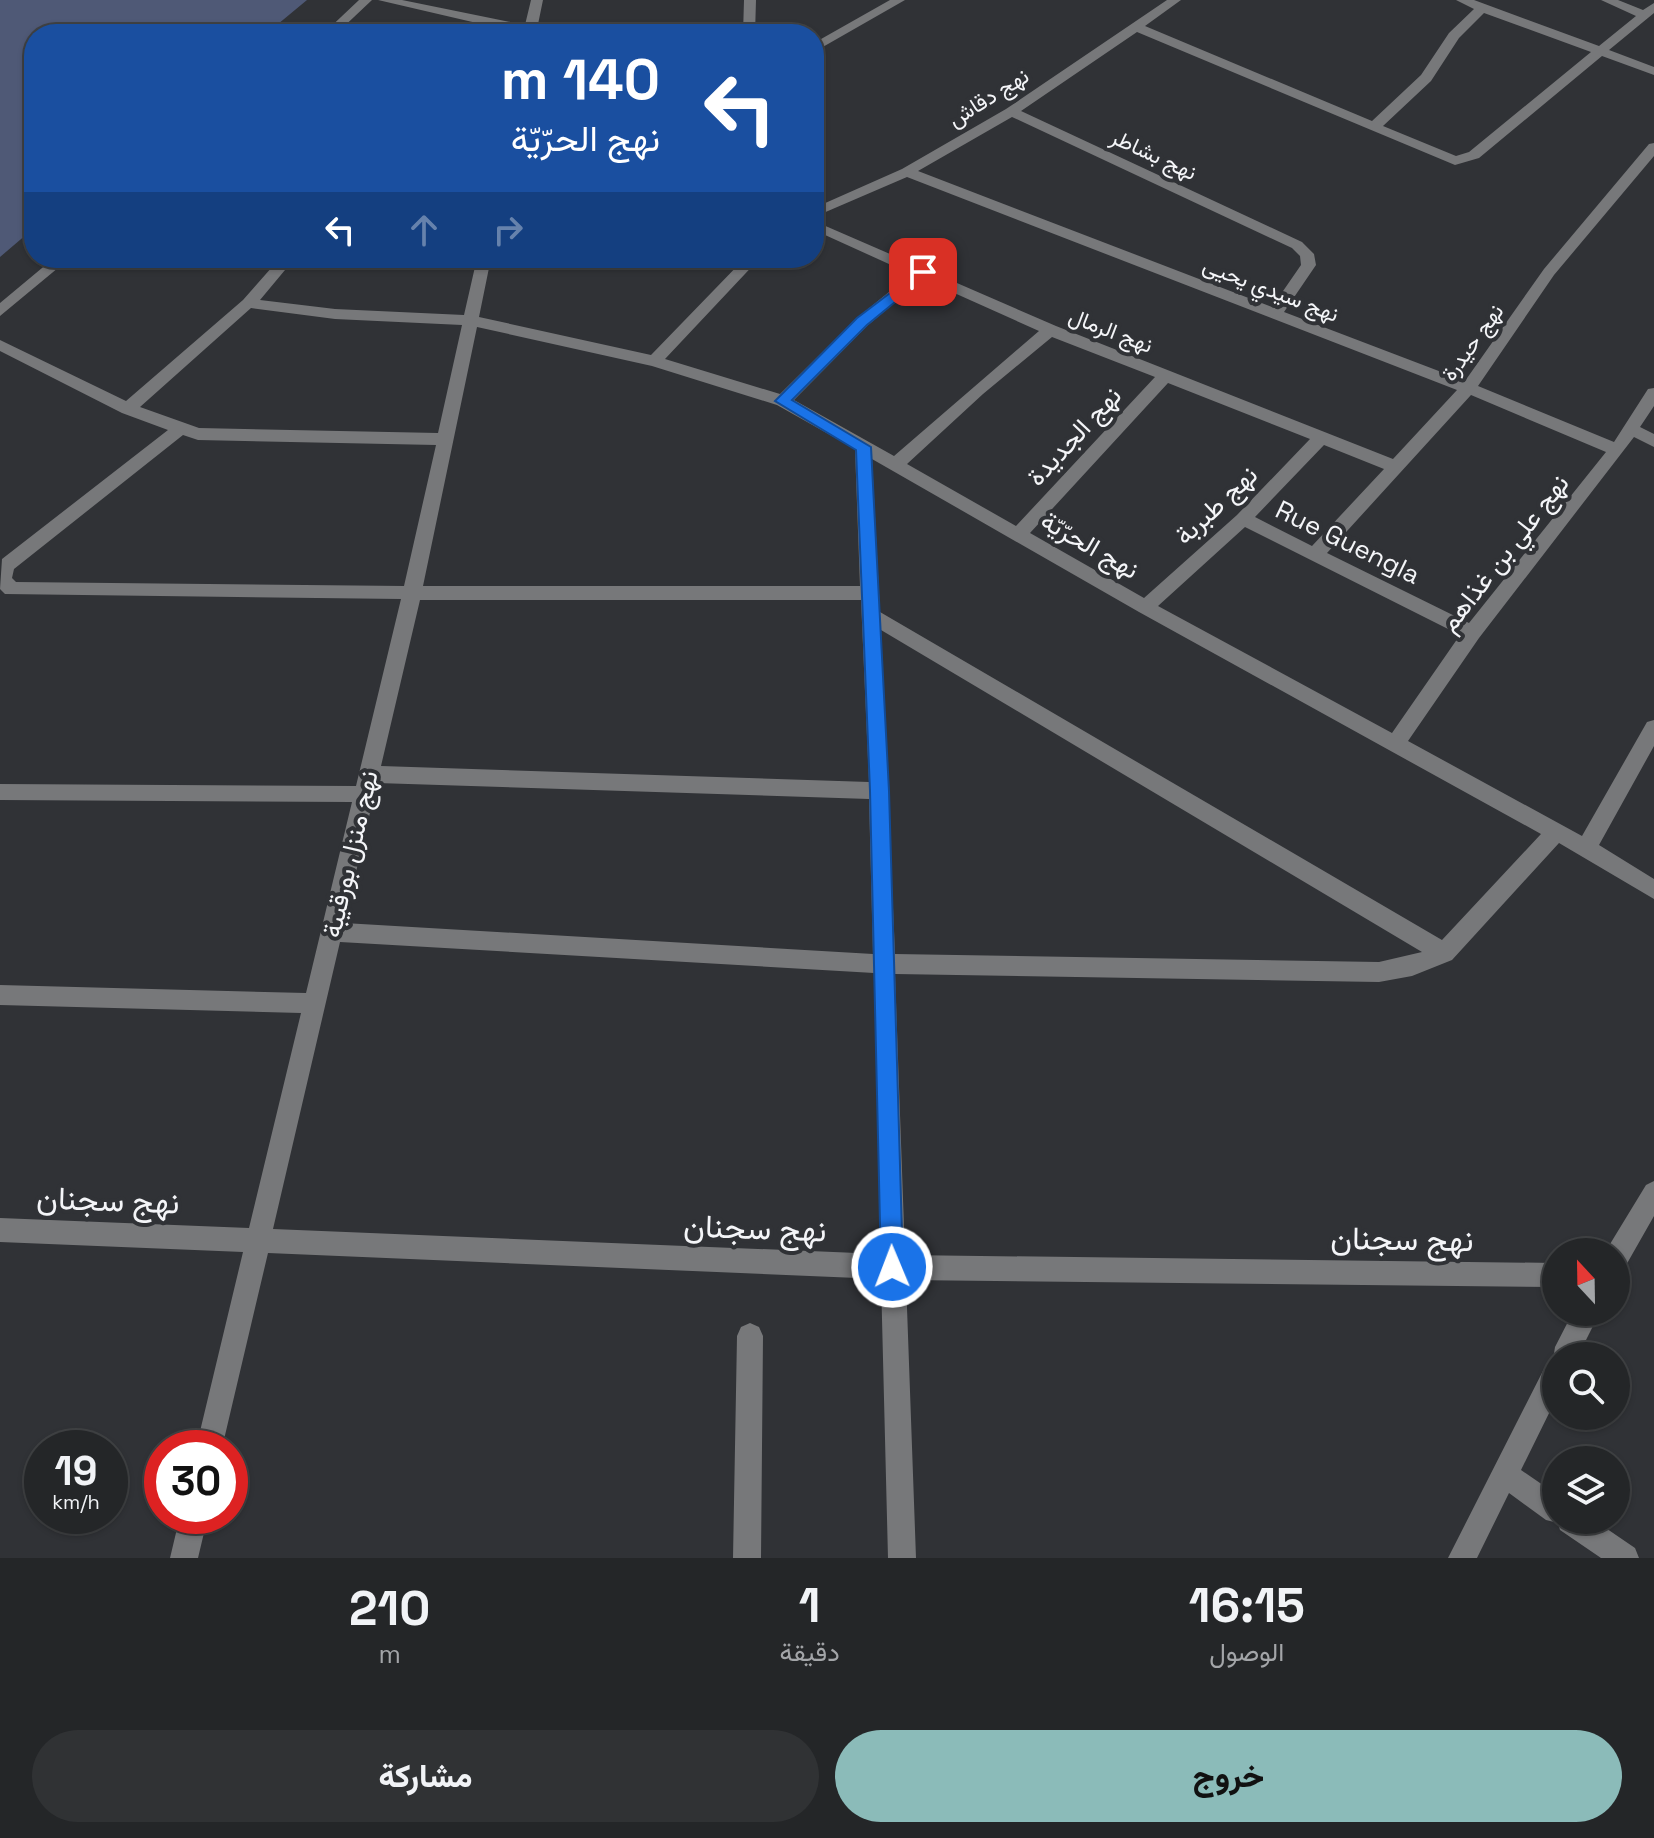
<!DOCTYPE html>
<html lang="ar">
<meta charset="utf-8">
<style>
:root{--surface:#242628;--page:#303234;--text:#f1f3f6;--muted:#a3a5a8;--line:#414345;--accent:#8bbbb9}
body{margin:0;font-family:"Space Grotesk",Vazirmatn,sans-serif;background:var(--page);color:var(--text);direction:rtl;height:100vh;display:flex;flex-direction:column;font-size:30px;white-space:nowrap}
*{box-sizing:border-box;margin:0}
p{font-size:26px;color:var(--muted)}
.icon{flex:none;width:44px;height:44px;fill:none;stroke:currentColor;stroke-width:2;stroke-linecap:round;stroke-linejoin:round}
.map{position:relative;height:1558px;overflow:hidden;direction:ltr}
.panel{display:flex;flex-direction:column;background:var(--surface);flex:1}
.panel>*{flex:none}
.guide{position:absolute;left:24px;top:24px;width:800px;height:244px;border-radius:32px;box-shadow:0 2px 6px #0004,0 0 0 2px var(--line);direction:rtl;background:#1a4fa0;color:#fff;overflow:hidden}
.needle{width:52px;rotate:338deg}
.fabs{position:absolute;left:1542px;top:1238px;display:grid;gap:16px}
.fabs a{display:grid;place-items:center;width:88px;height:88px;border-radius:50%;background:var(--surface);box-shadow:0 2px 6px #0004,0 0 0 2px var(--line);font-size:40px}
.speed{position:absolute;left:24px;top:1430px;display:flex;gap:16px;font-size:40px;font-weight:700;text-align:center}
.speed>*{display:grid;place-content:center;width:104px;height:104px;border-radius:50%;background:var(--surface);box-shadow:0 2px 6px #0004,0 0 0 2px var(--line);line-height:1}
.speed small{font-size:20px;font-weight:400}
.speed .limit{border:12px solid #d22;background:#fff;color:#111}
.pin{position:absolute;display:grid;place-items:center;width:68px;height:68px;color:#fff;margin:-34px;border-radius:16px;box-shadow:0 4px 12px #0006}
.me{position:absolute;width:88px;margin:-44px;rotate:359deg;stroke-linejoin:round;filter:drop-shadow(0 0 6px #0008)}
.turn{display:flex;align-items:center;gap:28px;height:168px;padding:0 32px;font-size:36px}
.turn .icon{width:104px;height:104px;stroke-width:2.5}
.turn b{display:block;font-size:56px;line-height:68px}
.lanes{display:flex;align-items:center;height:76px;padding:0 32px;background:#0003;justify-content:center;gap:40px;direction:ltr}
.lanes .off{opacity:.35}
.eta{display:flex;justify-content:space-evenly;align-items:center;height:136px;text-align:center}
.eta b{font-size:48px;font-weight:800;line-height:56px}
.action{display:flex;gap:16px;margin-top:auto;padding:16px 32px}
.action a{flex:1;height:92px;border-radius:48px;background:var(--accent);color:#111;font-size:32px;font-weight:800;line-height:92px;text-align:center}
.action a+a{background:var(--page);color:var(--text)}
.map>svg:first-child{display:block}
</style>
<div class="map">
<svg width="1654" height="1558" viewBox="0 0 1654 1558">
<rect width="100%" height="100%" fill="#303236"/>
<path fill="#4f5976" d="M0,0H307L266,34H34V228L0,257Z"/>
<g fill="none" stroke-linecap="round" stroke-linejoin="round">
<path fill="#77787a" fill-rule="evenodd" d="M359,0H372L336,34H323Z
M378,0H402L525,25L531,0H543L536,34H524Z
M744,0H756L755,34H743Z
M890,0H905L814,52V43Z
M1167,0H1181L1145,26L1372,121L1421,75L1449,33L1474,9L1456,0H1474L1599,46L1636,16L1601,0H1618L1643,10L1654,3V13L1609,50L1654,67V75L1602,56L1479,158L1455,165L1137,32L1021,111L1302,242L1314,254L1316,265L1284,312L1465,381L1544,269L1649,144L1654,143V156L1554,275L1478,386L1614,442L1648,389L1654,388V406L1640,427L1654,434V447L1634,437L1479,638L1408,741L1582,836L1647,722L1654,720V746L1599,845L1654,879V899L1559,843L1452,960L1412,976L1379,982L895,974L905,1255L1556,1263V1287L906,1280L916,1558H888L881,1279L268,1253L222,1448H196L243,1252L0,1242V1218L249,1228L301,1013L0,1005V985L306,993L352,802L0,800V784L356,786L401,599L5,594L0,589L2,559L168,430L122,413L0,351V340L126,401L243,300L280,258H295L260,300L335,309L464,315L477,258H491L479,317L651,355L745,258H760L665,359L780,394L857,318L911,274L814,230V221L1056,326L1393,459L1457,390L907,177L814,217V208L902,169L1006,109ZM1484,13L1591,52L1469,152L1456,156L1383,126L1431,81L1459,38ZM1012,117L1292,248L1300,256L1301,265L1272,307L918,171ZM923,279L1039,331L894,456L794,400L867,326ZM251,308L335,319L462,325L438,433L199,428L140,407ZM477,327L652,366L777,405L855,449L860,586H423ZM1052,337L1155,377L1016,526L907,464L983,394ZM1168,383L1310,439L1237,515L1144,598L1030,533ZM1471,395L1606,452L1469,623L1327,553ZM183,435L198,440L436,445L404,586L16,582L12,578L14,569ZM1324,445L1384,469L1312,546L1255,517ZM872,459L1139,612L1541,834L1442,940L880,612ZM1245,527L1460,635L1392,733L1158,606ZM420,600H861L869,782L381,766ZM881,630L1422,952L1379,962L895,954ZM377,783L869,799L873,954L344,923ZM340,942L874,973L881,1254L273,1229Z
M54,258H70L0,316V303Z
M1654,1181V1216L1625,1267L1616,1270V1252H1606L1607,1249L1646,1185Z
M1573,1312H1600L1578,1356H1556V1399L1521,1470L1556,1494V1520H1594L1635,1548L1639,1558H1601L1560,1530L1558,1523L1546,1520L1509,1493L1477,1558H1448L1547,1363L1553,1360L1555,1347Z
M750,1323L759,1327L763,1336L761,1558H733L737,1336L741,1327Z
M180,1516H208L198,1558H170Z"/>
</g>
<path fill="#1a73e8" stroke="#114b97" stroke-width="2" d="M923,268L930,272L928,275L867,325L792,400L871,447L889,791L903,1267L900,1275L892,1278L884,1275L881,1267L870,791L856,450L775,401L857,318Z"/>
<g text-anchor="middle" dominant-baseline="central" stroke-width="8" stroke-linejoin="round" paint-order="stroke">
<g font-size="22" fill="#f4f5f8" stroke="#303236">
<text transform="translate(988 97) rotate(-32)">نهج دقاش</text>
<text transform="translate(1154 154) rotate(25)">نهج بشاطر</text>
<text transform="translate(1271 289) rotate(21)">نهج سيدي يحيى</text>
<text transform="translate(1111 330) rotate(21)">نهج الرمال</text>
<text transform="translate(1472 342) rotate(-54)">نهج حيدرة</text>
</g>
<g font-size="26" fill="#f4f5f8" stroke="#303236">
<text transform="translate(1074 436) rotate(-47)">نهج الجديدة</text>
<text transform="translate(1216 505) rotate(-43)">نهج طبربة</text>
<text transform="translate(1348 542) rotate(26)">Rue Guengla</text>
<text transform="translate(1090 545) rotate(30)">نهج الحرّيّة</text>
<text transform="translate(1504 553) rotate(-52)">نهج علي بن غذاهم</text>
<text transform="translate(350 854) rotate(-77)">نهج منزل بورقيبة</text>
</g>
<g font-size="32" fill="#f4f5f8" stroke="#303236">
<text transform="translate(108 1200) rotate(2)">نهج سجنان</text>
<text transform="translate(755 1228) rotate(2)">نهج سجنان</text>
<text transform="translate(1402 1239) rotate(1)">نهج سجنان</text>
</g>
</g>
</svg>
<div class="fabs">
<a><svg class="needle" viewBox="-14 -14 28 28"><path d="M0-13l5 13h-10z" fill="#e53935"/><path d="M0 13l5-13h-10z" fill="#a3a5a8"/></svg></a>
<a><svg class="icon" aria-label="search" viewBox="0 0 24 24"><circle cx="10" cy="10" r="6"/><path d="M15 15l6 6"/></svg></a>
<a><svg class="icon" aria-label="layers" viewBox="0 0 24 24"><path d="M12 4l9 5-9 5-9-5zM3 14l9 5 9-5"/></svg></a>
</div>
<div class="speed"><div>19<small>km/h</small></div><div class="limit">30</div></div>
<div class="pin" style="left:923px;top:272px;background:#d93025"><svg class="icon" aria-label="arrive" viewBox="0 0 24 24"><path d="M6 21V4h12l-3 4 3 4H6"/></svg></div>
<svg class="me" style="left:892px;top:1267px" viewBox="-20 -20 40 40"><circle r="17" fill="#1a73e8" stroke="#fff" stroke-width="3"/><path d="M0-11L8 9 0 5-8 9z" fill="#fff"/></svg>
<div class="guide">
<div class="turn"><svg class="icon" aria-label="left" viewBox="0 0 24 24"><path d="M17 20v-9H6M10 6l-5 5 5 5"/></svg><div><b>140 m</b>نهج الحرّيّة</div></div>
<div class="lanes"><svg class="icon" aria-label="left" viewBox="0 0 24 24"><path d="M17 20v-9H6M10 6l-5 5 5 5"/></svg><svg class="icon off" aria-label="ahead" viewBox="0 0 24 24"><path d="M12 20V5M6 11l6-6 6 6"/></svg><svg class="icon off" aria-label="right" viewBox="0 0 24 24"><path d="M7 20v-9h11M14 6l5 5-5 5"/></svg></div>
</div>
</div>
<section class="panel">
<div class="eta">
<div><b>16:15</b><p>الوصول</p></div>
<div><b>1</b><p>دقيقة</p></div>
<div><b>210</b><p>m</p></div>
</div>
<div class="action"><a>خروج</a><a>مشاركة</a></div>
</section>
